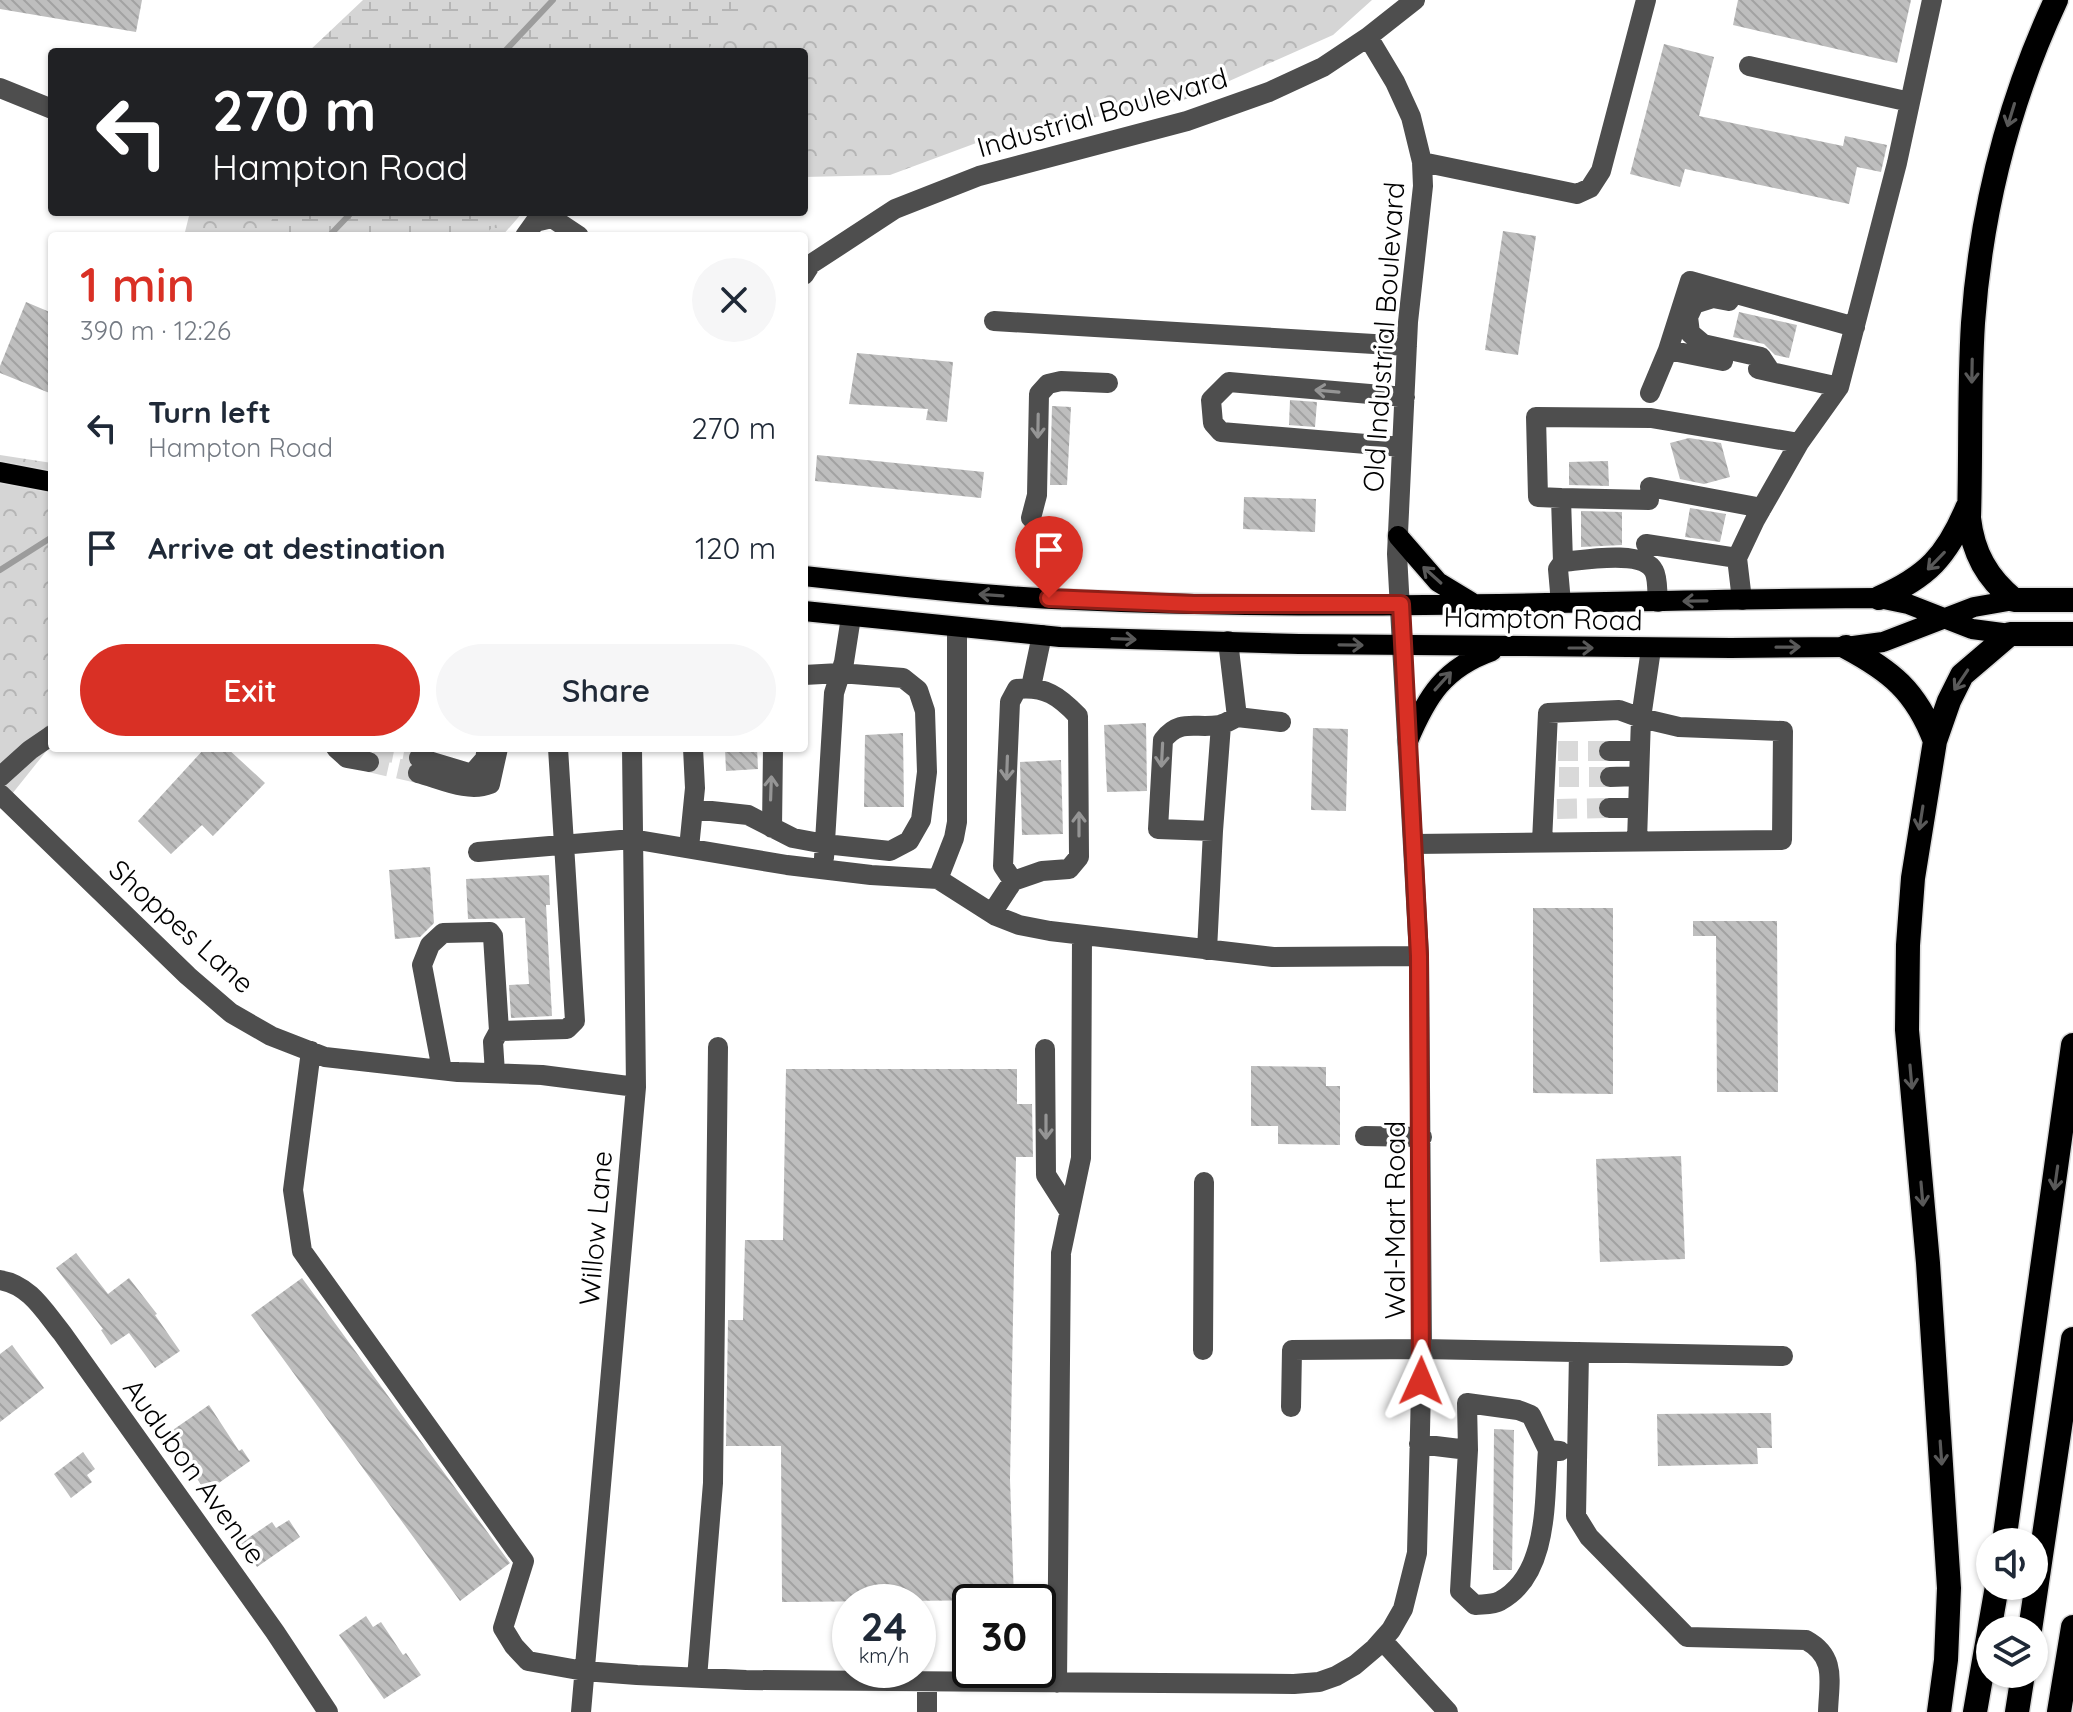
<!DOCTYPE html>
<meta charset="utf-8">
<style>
:root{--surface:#fff;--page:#f6f6f7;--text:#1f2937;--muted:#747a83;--accent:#d93025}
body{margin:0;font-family:Quicksand,sans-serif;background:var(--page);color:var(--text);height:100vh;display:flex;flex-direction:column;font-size:30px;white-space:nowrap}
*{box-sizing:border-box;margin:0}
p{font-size:26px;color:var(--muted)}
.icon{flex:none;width:44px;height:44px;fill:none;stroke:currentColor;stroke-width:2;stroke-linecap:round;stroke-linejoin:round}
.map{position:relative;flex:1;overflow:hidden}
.panel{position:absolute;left:48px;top:232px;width:760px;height:520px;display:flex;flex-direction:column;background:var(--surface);border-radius:8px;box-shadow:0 2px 6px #0004}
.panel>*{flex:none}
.hud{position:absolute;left:48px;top:48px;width:760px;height:168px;border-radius:8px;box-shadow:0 2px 6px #0004;background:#202124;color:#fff;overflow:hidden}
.fabs{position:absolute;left:1976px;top:1528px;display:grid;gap:16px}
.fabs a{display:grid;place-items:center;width:72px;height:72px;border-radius:50%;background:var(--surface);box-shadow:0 2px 6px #0004;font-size:40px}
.speed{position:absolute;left:832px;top:1584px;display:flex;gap:16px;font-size:40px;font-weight:700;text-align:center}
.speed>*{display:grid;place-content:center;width:104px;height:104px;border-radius:50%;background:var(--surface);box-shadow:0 2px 6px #0004;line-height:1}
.speed small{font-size:20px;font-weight:400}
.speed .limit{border:4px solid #111;border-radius:12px;background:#fff;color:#111}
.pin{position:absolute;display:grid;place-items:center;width:68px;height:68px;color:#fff;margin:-82px -34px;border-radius:50% 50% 50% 0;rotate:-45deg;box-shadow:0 0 8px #0007}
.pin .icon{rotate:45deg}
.me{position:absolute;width:88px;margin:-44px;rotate:1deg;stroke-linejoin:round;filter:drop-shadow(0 0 6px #0008)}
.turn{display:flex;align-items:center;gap:28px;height:168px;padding:0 32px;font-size:36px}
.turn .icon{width:104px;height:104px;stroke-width:2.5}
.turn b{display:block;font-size:56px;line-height:68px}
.round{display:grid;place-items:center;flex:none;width:84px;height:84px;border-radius:42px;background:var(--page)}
.head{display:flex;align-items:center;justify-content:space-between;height:136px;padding:0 32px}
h1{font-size:48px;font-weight:600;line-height:60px;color:var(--accent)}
.cta{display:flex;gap:16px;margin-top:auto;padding:16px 32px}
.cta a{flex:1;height:92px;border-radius:48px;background:var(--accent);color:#fff;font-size:32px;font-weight:600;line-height:92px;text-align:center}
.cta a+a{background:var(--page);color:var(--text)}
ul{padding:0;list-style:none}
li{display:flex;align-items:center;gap:24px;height:120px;padding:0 32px}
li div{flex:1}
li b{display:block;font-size:30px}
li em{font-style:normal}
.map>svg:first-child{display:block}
</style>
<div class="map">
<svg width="2073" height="1712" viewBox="0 0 2073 1712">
<defs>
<pattern id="forest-crowns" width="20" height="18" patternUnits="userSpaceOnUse" patternTransform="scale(2)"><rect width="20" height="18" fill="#d5d5d5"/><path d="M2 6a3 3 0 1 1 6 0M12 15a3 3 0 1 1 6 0" fill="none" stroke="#b5b5b5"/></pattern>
<pattern id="wetland-marsh" width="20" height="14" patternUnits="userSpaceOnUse" patternTransform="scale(2)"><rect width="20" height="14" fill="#d5d5d5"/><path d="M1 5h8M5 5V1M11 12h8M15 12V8" fill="none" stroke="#b5b5b5"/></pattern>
<pattern id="building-back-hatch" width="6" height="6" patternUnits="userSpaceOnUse" patternTransform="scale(2)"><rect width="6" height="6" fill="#bebebe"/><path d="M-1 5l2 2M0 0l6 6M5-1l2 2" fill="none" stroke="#a2a2a2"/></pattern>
</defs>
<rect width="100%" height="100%" fill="#fff"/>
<path fill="url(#forest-crowns)" d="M414,0H1372L1333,35L1191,98L987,139L890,175L804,177V52H342Z
M190,212H523L502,236H184Z
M0,455L52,463V744L0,809Z"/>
<path fill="url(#wetland-marsh)" d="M363,0H756L705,52H308Z
M275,212H510L483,236H265Z"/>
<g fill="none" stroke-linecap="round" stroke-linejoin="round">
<path stroke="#9c9c9c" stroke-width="6" d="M504,52L553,0
M329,236L352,212
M0,570L52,537"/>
</g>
<path fill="url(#building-back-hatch)" d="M0,0H142L136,32L0,9Z
M1738,0H1911L1897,63L1733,25Z
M1664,44L1714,57L1699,116L1843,146L1845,136L1887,145L1881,172L1857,167L1849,204L1685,169L1680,187L1630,174Z
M1503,231L1536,236L1518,355L1485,350Z
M26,302L52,313V394L0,373V366Z
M1739,312L1797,325L1789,358L1775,355L1764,344L1733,337Z
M857,353L953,362L947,422L926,420L928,409L849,404Z
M1290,400L1317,402L1315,427L1289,425Z
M1052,406L1071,407L1067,485H1050Z
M1689,438L1721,443L1730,477L1704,484L1680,479L1670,443Z
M817,455L984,472L981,498L815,481Z
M1608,461L1609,486L1569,485V462Z
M1244,497L1316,499L1315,532L1243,529Z
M1690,508L1726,514L1720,542L1685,537Z
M1581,511L1622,512V545L1581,547Z
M1146,723L1147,791L1107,792L1104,725Z
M1313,728L1348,729L1346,811L1311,810Z
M903,733L904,807H864L865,735Z
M205,748H227L265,783L213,836L202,825L171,854L138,821Z
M725,748H757L758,769L726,771Z
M1061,760L1063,834L1022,835L1020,762Z
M430,867L434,923L420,937L395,939L389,870Z
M549,875L550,905H546L552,1016L511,1018L509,985L529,984L525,918L468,919L466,879Z
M1533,908H1613V1094L1533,1093Z
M1693,921H1777L1778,1092H1717L1716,936H1693Z
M1251,1066L1326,1067V1086H1340V1145L1278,1144V1126H1251Z
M786,1069H1017V1104H1032L1033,1157H1016L1010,1479L1014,1600L782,1602L781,1446H726L728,1320H743L745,1240H783Z
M1681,1156L1685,1259L1600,1262L1596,1159Z
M76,1253L108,1294L129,1278L157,1314L155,1315L180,1351L155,1368L129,1333L111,1345L101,1330L103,1329L56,1268Z
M302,1278L510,1563L460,1601L251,1315Z
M12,1345L44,1388L0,1422V1354Z
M209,1405L239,1451L242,1449L250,1461L206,1492L167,1434Z
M1771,1413L1772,1448H1757L1758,1464L1658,1466L1657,1414Z
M1494,1429L1514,1430L1512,1570H1493Z
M83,1452L95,1469L87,1475L92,1482L71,1498L54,1474Z
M289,1520L300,1537L257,1567L241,1543L272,1522L276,1528Z
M366,1616L373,1627L381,1622L403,1655L406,1653L421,1675L384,1699L339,1635Z"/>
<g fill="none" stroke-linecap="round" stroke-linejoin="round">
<path stroke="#d9d9d9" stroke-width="20" stroke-dasharray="20 10" stroke-linecap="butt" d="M374,749L419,758
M1558,751H1609
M369,762L418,773
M1559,777H1610
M1557,809L1609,808"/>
<defs>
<path id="major" d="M0,472L52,482
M1398,536L1438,582L1471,602
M804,576C894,586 984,596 1075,600C1343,613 1611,599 1879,598L1908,604L1972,629L2010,634
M804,611L1060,637L1299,644L1731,648L1846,647L1883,642L1974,607L2014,600
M1408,741C1427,696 1444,668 1492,651"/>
<path id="highway" d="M2056,0C2009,101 1981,211 1973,323C1969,387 1971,453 1969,518C1973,553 1987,578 2014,600H2073
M1879,598C1927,577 1947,556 1967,508
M1846,647C1891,671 1916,691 1935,741
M2004,1542L2073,1045
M2030,1630L2073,1339
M1939,1712L1946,1660L1949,1588L1928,1263L1907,1030L1908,945L1913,878L1935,741L1949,701L1962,675L2010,634H2073
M1975,1712L1997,1586
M2017,1712L2023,1674
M2059,1712L2073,1627"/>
</defs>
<use href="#major" stroke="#dbdbdb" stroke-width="23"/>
<use href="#highway" stroke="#dbdbdb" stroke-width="27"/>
<path stroke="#4e4e4e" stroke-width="20" d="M1749,66L1910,102
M0,88L52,109
M1422,162L1577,194L1590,188L1601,171L1646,0
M525,236L535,222L552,218L579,236
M804,275L811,264L895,209L979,176L1187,121L1269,92L1323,67L1368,37L1415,0
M1729,301L1713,298L1694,304L1688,317L1690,333L1703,344L1761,357L1771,372
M994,321L1407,346
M1668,350L1723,361
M1758,369L1839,387
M1650,393L1668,350L1690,281L1855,327
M1402,447L1221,432L1213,423L1211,400L1229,382L1405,397
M1650,487L1762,508
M1561,498L1538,497L1536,417L1651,418L1799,443
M1031,518L1037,495L1039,394L1048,384L1061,381L1108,383
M1646,544L1737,558
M1563,562L1561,498L1649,500
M1742,600L1737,558L1755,520L1799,443L1839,387L1897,163L1932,0
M1561,603L1558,569L1563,562C1584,560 1643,549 1654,571C1658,578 1657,593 1658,602
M1228,641L1237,717L1281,722
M1031,687L1042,635
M1221,725L1213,831L1158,829L1163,740C1180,718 1195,729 1219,725C1225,724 1231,720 1237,717
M336,748L347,758L369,762
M1609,751H1639
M419,758L472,774L485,759L487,748
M418,773C441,779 468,793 490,784L498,748
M0,777L30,750L52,735
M1610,777L1638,776
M0,794L188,976L231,1013L271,1036L325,1057L458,1072L542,1075L636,1087
M1609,808H1637
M693,809L748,815L793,838L825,844L890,851L909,841L921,820L927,772L925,711L918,690L903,678L840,673L804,675
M772,828L773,748
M1542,842L1548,713L1619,710L1641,718L1637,841
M1413,844L1782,840L1783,731L1679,727L1641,718L1651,649
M689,848L695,788L693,748
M478,852L632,839L787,865L871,875L938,879L996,916L1019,925L1050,931L1273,957L1419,956
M824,858L834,693L844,662L851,617
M938,879L954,838L957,822V628
M992,913L1013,881L1042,871L1069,869L1079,857L1078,716C1059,696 1045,686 1017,689L1010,702L1003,866L1013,881
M1207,950L1213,831
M1045,1049L1046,1175L1069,1211
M311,1051L293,1190L302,1251L524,1561L503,1628L514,1646L528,1661L584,1671L637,1675L746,1680L1294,1684L1319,1682L1336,1676L1355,1665L1375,1648L1391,1630L1403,1609L1417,1553L1422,1349L1419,956L1397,554L1408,322L1423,186L1422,162L1411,117L1395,82L1368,37
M442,1070L422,965L430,945L443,933L490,932L493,936L499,1031
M495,1073L493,1042L499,1031L567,1029L575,1021L558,748
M1365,1136L1422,1137
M0,1280C30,1285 44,1311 62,1333L275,1632L328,1712
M1203,1350L1204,1182
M1579,1352L1576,1516L1589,1537L1687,1637L1806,1640C1837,1657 1829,1681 1828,1712
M1291,1407L1292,1350L1422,1349L1783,1356
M1419,1444L1468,1450L1467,1403L1518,1410L1531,1415L1548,1450L1560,1451
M1468,1450L1460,1591L1475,1605C1483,1604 1493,1605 1500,1601C1550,1574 1544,1498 1548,1450
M1382,1640L1448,1712
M697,1678L713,1483L718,1047
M1057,1683L1061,1253L1081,1158L1082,936
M581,1712L636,1087L632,748
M927,1712V1682"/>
<use href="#major" stroke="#000" stroke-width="20"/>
<use href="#highway" stroke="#000" stroke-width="24"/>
</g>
<defs><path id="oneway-shaft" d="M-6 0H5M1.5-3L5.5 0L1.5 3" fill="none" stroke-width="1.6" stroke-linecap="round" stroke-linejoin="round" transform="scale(2)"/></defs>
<g stroke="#595959">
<use href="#oneway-shaft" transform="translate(2011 115) rotate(107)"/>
<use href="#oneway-shaft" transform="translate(1972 371) rotate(91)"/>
<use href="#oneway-shaft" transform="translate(1936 561) rotate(134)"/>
<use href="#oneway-shaft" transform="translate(1432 575) rotate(-138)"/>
<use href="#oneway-shaft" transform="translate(991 595) rotate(-176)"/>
<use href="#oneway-shaft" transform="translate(1695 601) rotate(179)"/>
<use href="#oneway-shaft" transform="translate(1124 639) rotate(2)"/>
<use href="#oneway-shaft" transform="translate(1351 645) rotate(1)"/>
<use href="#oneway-shaft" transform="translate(1788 647) rotate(-1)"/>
<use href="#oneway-shaft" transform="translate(1581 648)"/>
<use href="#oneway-shaft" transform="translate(1961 680) rotate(124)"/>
<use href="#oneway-shaft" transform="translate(1443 681) rotate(-48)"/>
<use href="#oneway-shaft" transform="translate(1921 818) rotate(99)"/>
<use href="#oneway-shaft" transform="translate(1911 1077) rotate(85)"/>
<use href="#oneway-shaft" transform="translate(2056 1178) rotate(98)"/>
<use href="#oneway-shaft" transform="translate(1922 1194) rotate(85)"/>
<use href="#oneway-shaft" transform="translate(1941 1453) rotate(86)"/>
</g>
<g stroke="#959595">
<use href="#oneway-shaft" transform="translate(1327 391) rotate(-175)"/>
<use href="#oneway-shaft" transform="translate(1038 426) rotate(91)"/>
<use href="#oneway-shaft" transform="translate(1162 755) rotate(93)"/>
<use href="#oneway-shaft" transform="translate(1007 768) rotate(92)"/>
<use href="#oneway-shaft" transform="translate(771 788) rotate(-88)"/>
<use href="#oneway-shaft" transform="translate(1079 824) rotate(-90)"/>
<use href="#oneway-shaft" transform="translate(1046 1127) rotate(90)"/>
</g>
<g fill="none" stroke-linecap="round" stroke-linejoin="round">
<defs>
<path id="route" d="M1049,598L1194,604H1401L1419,956L1421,1381"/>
</defs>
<use href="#route" stroke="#8d1f18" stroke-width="20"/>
<use href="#route" stroke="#d93025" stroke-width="14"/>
</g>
<g text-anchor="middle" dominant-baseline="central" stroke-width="7" stroke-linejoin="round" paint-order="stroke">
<g font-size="28" fill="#000" stroke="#fff">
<text transform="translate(1102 112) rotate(-16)">Industrial Boulevard</text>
<text transform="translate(1383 337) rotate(-86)">Old Industrial Boulevard</text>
<text transform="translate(1543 618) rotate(1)">Hampton Road</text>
<text transform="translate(182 926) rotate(42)">Shoppes Lane</text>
<text transform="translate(1394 1220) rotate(-90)">Wal-Mart Road</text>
<text transform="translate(595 1228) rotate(-85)">Willow Lane</text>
<text transform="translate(195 1471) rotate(54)">Audubon Avenue</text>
</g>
</g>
</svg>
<div class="fabs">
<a><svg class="icon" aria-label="sound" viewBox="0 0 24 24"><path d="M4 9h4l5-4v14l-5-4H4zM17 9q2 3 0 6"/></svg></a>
<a><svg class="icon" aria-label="layers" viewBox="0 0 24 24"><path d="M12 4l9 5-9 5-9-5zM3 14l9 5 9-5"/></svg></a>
</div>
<div class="speed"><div>24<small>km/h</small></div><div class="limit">30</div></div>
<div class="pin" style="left:1049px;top:598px;background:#d93025"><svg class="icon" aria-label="arrive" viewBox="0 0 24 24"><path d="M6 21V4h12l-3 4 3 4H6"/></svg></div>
<svg class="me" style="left:1421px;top:1381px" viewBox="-20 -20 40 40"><path d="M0-17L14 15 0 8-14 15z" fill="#d93025" stroke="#fff" stroke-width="4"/></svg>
<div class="hud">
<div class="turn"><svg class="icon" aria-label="left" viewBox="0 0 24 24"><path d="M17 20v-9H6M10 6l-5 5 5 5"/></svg><div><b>270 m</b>Hampton Road</div></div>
</div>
<section class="panel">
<div class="head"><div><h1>1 min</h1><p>390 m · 12:26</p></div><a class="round"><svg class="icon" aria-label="close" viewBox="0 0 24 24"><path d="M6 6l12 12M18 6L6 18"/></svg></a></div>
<ul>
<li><svg class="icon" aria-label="left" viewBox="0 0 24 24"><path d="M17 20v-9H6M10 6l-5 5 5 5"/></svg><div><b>Turn left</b><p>Hampton Road</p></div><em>270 m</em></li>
<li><svg class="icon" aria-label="arrive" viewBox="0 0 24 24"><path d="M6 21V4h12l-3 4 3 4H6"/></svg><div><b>Arrive at destination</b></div><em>120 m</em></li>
</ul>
<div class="cta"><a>Exit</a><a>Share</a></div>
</section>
</div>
